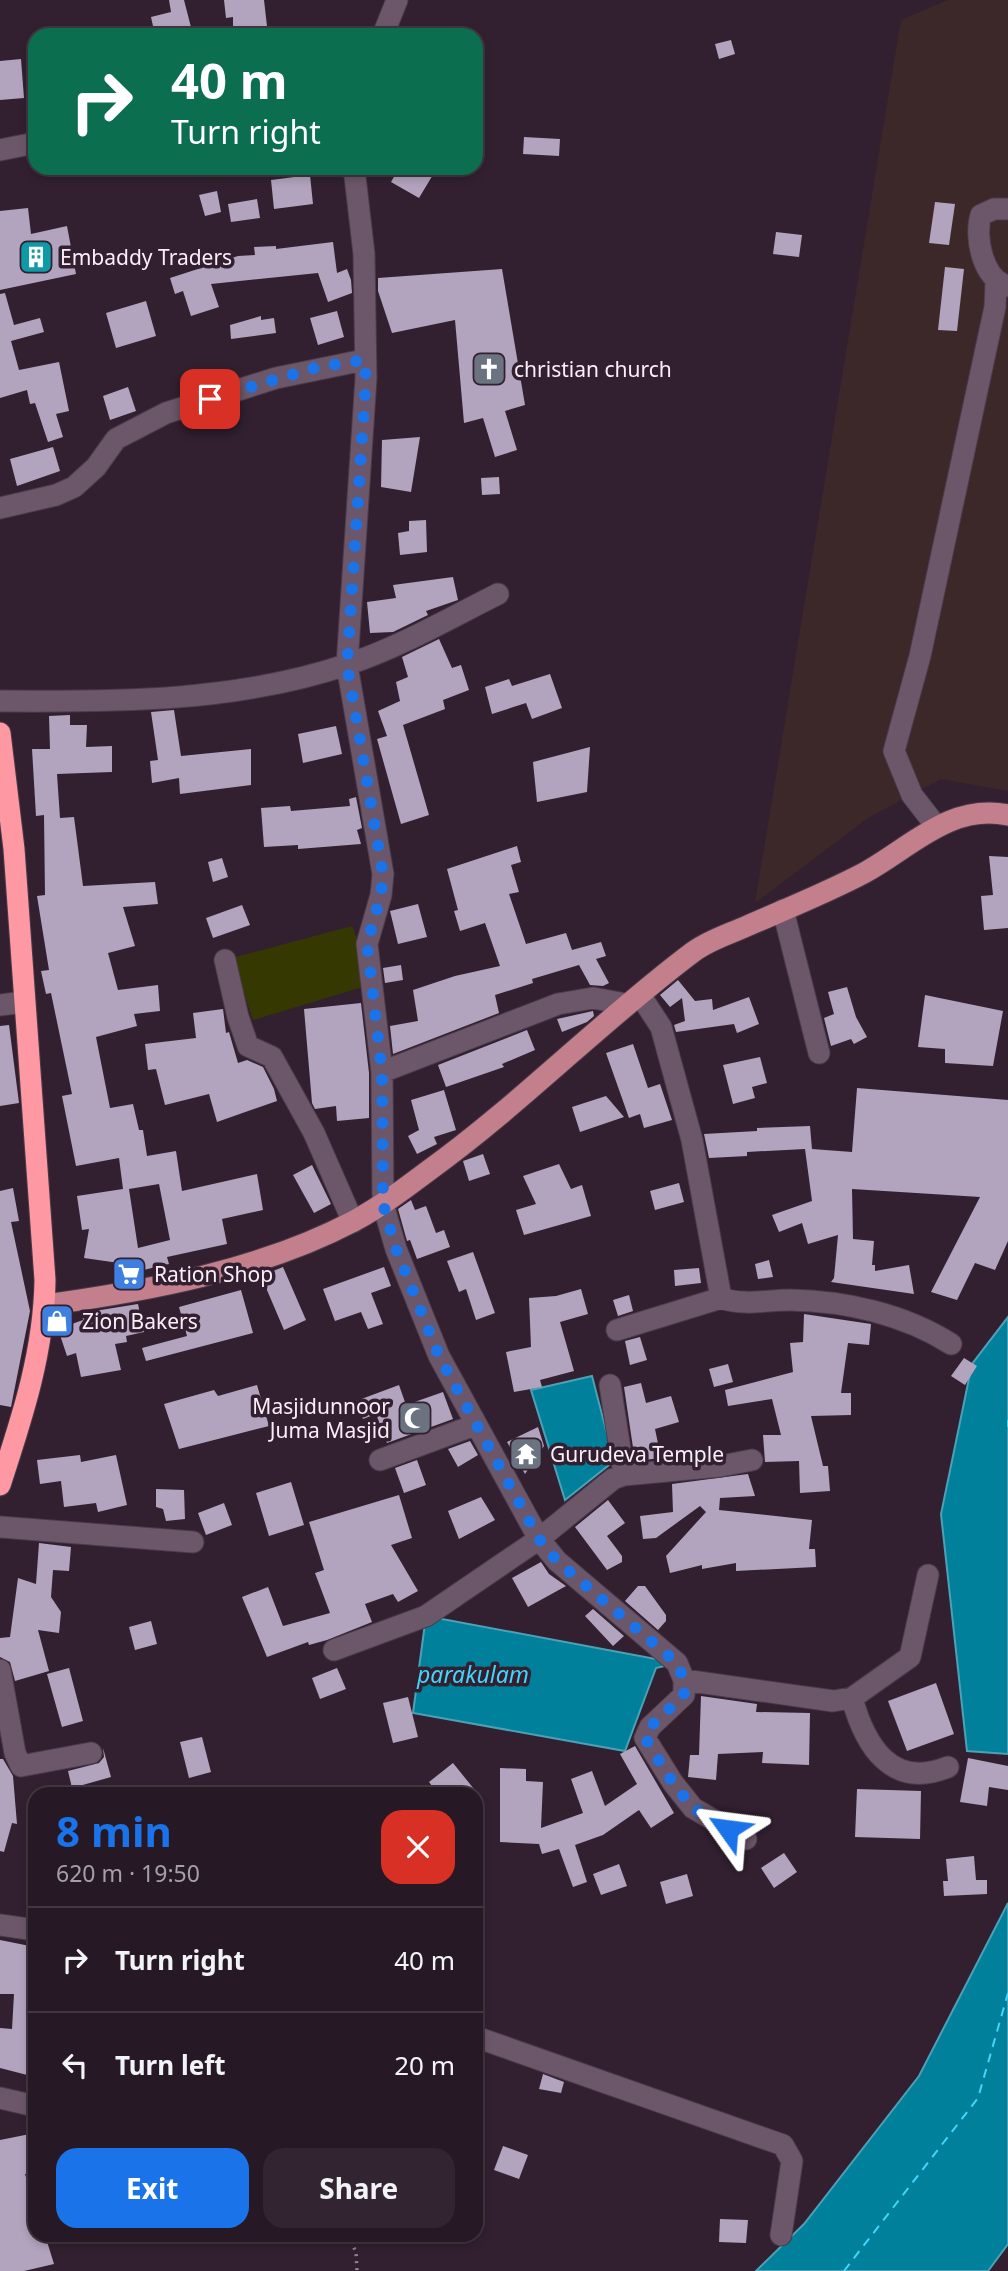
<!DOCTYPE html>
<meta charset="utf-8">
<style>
:root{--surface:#261824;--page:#322531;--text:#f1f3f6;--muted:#a4a0a6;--line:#423741;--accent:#1a73e8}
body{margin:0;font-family:"Noto Sans",sans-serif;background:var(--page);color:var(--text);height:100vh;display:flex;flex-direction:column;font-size:26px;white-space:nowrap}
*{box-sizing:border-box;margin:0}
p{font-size:23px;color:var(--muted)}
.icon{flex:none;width:38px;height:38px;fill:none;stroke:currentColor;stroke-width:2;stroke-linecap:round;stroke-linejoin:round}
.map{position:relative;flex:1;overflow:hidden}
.side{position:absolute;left:28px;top:1787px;width:455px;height:455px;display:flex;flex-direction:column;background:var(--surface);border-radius:21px;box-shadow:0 4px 10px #0003,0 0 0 2px var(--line)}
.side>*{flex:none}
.hud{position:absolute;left:28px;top:28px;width:455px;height:147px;border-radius:21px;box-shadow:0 4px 10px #0003,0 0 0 2px var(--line);background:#0b6e4f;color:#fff;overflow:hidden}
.pin{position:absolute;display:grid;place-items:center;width:60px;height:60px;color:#fff;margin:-30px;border-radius:14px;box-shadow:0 4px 10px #0006}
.me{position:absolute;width:77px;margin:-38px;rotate:301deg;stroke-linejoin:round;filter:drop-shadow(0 0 5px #0008)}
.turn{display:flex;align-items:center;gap:24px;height:147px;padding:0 28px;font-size:32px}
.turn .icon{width:91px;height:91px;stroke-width:2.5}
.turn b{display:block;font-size:49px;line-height:60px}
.round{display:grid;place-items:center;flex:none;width:74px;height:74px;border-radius:21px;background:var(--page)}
.head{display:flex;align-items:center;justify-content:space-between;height:119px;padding:0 28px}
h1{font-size:42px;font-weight:700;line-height:52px;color:var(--accent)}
.action{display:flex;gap:14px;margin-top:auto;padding:14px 28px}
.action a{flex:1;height:80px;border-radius:21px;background:var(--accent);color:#fff;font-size:28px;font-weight:700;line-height:80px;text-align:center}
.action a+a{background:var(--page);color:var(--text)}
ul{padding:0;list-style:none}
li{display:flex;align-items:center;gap:21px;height:105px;padding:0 28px;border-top:2px solid var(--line)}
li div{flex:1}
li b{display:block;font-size:26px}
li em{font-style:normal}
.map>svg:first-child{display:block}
</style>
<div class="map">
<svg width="1008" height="2271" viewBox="0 0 1008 2271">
<rect width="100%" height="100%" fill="#322030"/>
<path fill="#3c2829" d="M948,0H1008V791L941,779L868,818L755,903L901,20Z"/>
<path fill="#353800" d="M352,926L358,941L366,986L253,1020L232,958Z"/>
<path fill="#01809b" stroke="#4ca1b7" stroke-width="2" d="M1008,1317V1754L967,1751L941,1514L972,1364Z
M592,1376L614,1461L565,1500L531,1390Z
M426,1616L677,1663L656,1668L625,1751L413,1713Z
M1008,1903V2244L988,2271H756L804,2224L919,2076Z"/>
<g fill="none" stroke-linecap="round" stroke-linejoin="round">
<path stroke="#43d5fa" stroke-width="2" stroke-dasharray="9 7" stroke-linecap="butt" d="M1008,1420V1427
M844,2271L978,2098L1008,1993"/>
</g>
<path fill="#b2a4be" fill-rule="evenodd" d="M169,0H184L193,35H155L151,17L171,12Z
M224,0H264L268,35L233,33V17L226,18Z
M731,40L735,54L719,59L715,44Z
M21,59L24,98L0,100V61Z
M524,137L560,139L559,156L523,154Z
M399,168H437L419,198L391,182Z
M310,175L313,204L274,209L271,180Z
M217,191L221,212L205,216L199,195Z
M257,199L260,218L231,222L228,204Z
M935,202L955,204L949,245L929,243Z
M28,208L31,234L67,226L76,274L0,290V211Z
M776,232L802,235L799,257L773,254Z
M333,242L337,273L347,269L351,280L352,293L328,302L318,273L211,284L219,307L191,316L183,291L175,294L170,278L238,256L255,255L254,247L276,246V249Z
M945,267L964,269L957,331L938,330Z
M502,269L525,405L505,411L517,450L495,457L483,418L464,423L455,320L392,333L378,291V278Z
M5,293L14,325L40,318L44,332L11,341L19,370L59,362L69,411L56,414L63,437L48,442L35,403L30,404L27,390L0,398V294Z
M146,301L156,336L116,348L106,313Z
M337,311L344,337L318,345L310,318Z
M261,316V320L274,318L276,333L231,339L230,325Z
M128,387L136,411L110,420L103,396Z
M420,437L411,492L381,487L382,440Z
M53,447L60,471L17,486L10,459Z
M499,477L500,494L482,495L481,478Z
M426,520L427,552L400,555L398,533L409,531V521Z
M453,577L458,600L426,611L428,615L393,632L370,633L367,602L396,598L393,585Z
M439,639L452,668L461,665L469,690L443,700L445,709L403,725L429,815L401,824L377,739L387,736L378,711L400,701L396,682L408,677L402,657Z
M550,674L562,708L532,719L526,703L492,714L485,687L509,679L512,686Z
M174,710L181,756L251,749V785L180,794L179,778L152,783L150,761L158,760L151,712Z
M70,715V725H87L86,747L112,746V772L57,774L60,818L74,817L83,886L155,882L158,904L123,907L135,946L108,953L118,990L158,985L160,1011L134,1014L137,1026L96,1037L110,1108L133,1104L139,1130H143L147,1156L176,1151L182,1191L257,1174L263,1210L222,1219L227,1244L167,1257L169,1264L122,1275L119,1263L84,1258L89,1229L82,1230L77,1196L123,1189L119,1158L76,1166L62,1096L72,1094L51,993L46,994L41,971L49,970L37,896L45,895L44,815L36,816L32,749H50L49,716ZM159,1184L170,1240L138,1248L129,1189Z
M336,726L342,754L303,763L298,734Z
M590,747L587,792L537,802L533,762Z
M356,797L362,828L357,830L361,844L298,849V845L264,847L261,808L290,806L291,811L350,806L349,799Z
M517,846L521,862L511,865L519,892L509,894L526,944L566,933L572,950L601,942L606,956L596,959L609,983L603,986L590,985L579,965L532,979L533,983L495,995L499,1013L393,1054L390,1026L418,1021L413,990L455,976L500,966L485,923L460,931L454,911L458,910L447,869Z
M989,856L1008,857V928L984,930L981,896L993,895Z
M222,858L228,877L213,882L208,862Z
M418,904L427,937L398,944L390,911Z
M242,905L250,925L213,938L206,918Z
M401,965L403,980L385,983L383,968Z
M678,980L695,1001L712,999L713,1010L749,997L759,1024L737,1033L734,1024L676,1032L674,1025L685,1021L682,998L670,1007L660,995Z
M847,987L856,1017L867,1037L854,1044L851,1039L831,1046L824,1018L834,1014L828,992Z
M925,995L1003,1011L993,1066L945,1063V1049L918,1047Z
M361,1003L369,1073V1118L337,1121L336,1106L315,1109L312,1103L304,1009Z
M223,1009L226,1033L229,1032L238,1063L247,1060L263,1067L274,1089L277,1101L217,1122L209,1094L165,1105L156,1069L148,1070L145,1044L196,1038L193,1013Z
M593,1011L594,1016L587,1022L562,1032L557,1019Z
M9,1025L19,1103L0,1106V1026Z
M527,1030L535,1050L502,1064L504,1067L446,1087L438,1065Z
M633,1044L648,1088L660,1084L672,1120L644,1128L640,1114L629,1118L606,1053Z
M760,1057L767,1083L752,1087L755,1098L733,1104L723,1065Z
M857,1088L1008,1100V1241L995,1270L975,1263L957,1300L931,1292L980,1197L852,1189L853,1239L874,1241L872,1265H875V1271L909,1265L914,1294L831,1282L834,1278L838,1235L808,1244L802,1223L779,1232L772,1215L812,1201L805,1149L747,1152V1156L709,1158L704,1134L757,1131V1128L810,1126L812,1149L852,1152Z
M444,1090L456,1130L434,1137L437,1144L417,1154L408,1136L419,1130L411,1100Z
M606,1096L624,1117L580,1132L572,1107Z
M483,1154L490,1174L469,1181L463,1161Z
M559,1164L571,1189L582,1185L591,1216L524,1235L516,1210L536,1204L523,1176Z
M312,1165L331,1204L314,1213L293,1175Z
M679,1183L684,1202L655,1210L650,1191Z
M13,1188L19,1221L11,1222L30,1311L11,1407L0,1405V1191Z
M411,1200L415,1210L426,1206L436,1233L444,1230L450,1247L417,1259L410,1240L407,1241L398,1209Z
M473,1252L495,1313L476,1320L466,1289L459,1292L447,1261Z
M769,1260L773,1277L758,1279L755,1264Z
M283,1267L306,1320L284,1330L261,1276Z
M384,1267L391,1286L371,1293L383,1324L368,1329L361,1312L335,1321L323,1289Z
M699,1268L701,1283L675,1286L674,1270Z
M581,1289L588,1314L560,1322L574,1371L540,1380L542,1387L514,1392L506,1352L531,1347L529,1298L556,1296Z
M241,1290L253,1333L146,1361L142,1348L187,1336L179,1307Z
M629,1295L633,1311L618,1316L613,1300Z
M138,1304L144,1332L126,1336L127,1342L115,1344L121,1370L81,1377L76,1353L67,1356L58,1329L83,1320L82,1313Z
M804,1314L871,1324L869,1345L848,1343L841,1393H851V1415L811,1416L823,1466H828L830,1491L800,1493L799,1461L765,1462L763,1435H781L772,1399L728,1406L725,1390L793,1372L790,1343L803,1342Z
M640,1337L647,1360L630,1365L625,1341Z
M964,1358L977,1366L965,1385L951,1376Z
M728,1364L733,1382L714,1387L709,1369Z
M641,1383L646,1403L671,1396L679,1422L655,1429L661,1458L635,1461L624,1387Z
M257,1385L269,1426L179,1449L164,1404L214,1390L218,1396Z
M399,1385L406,1405L443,1392L453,1419L387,1443L376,1414L363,1419L356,1401Z
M538,1427L544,1446L525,1474L507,1442Z
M470,1441L478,1455L458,1467L448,1449Z
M80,1455L81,1462L116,1455L127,1505L98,1512L96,1503L64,1507L61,1481L40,1484L37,1460Z
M417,1460L426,1485L404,1493L395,1468Z
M748,1474L755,1496L720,1498L719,1510L812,1520L809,1549H815L816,1567L736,1571V1563L702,1569V1565L670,1573L666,1556L706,1512L700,1506L656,1538L643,1539L640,1516L673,1512L672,1484Z
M291,1482L304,1525L269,1536L256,1493Z
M156,1489L184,1490L185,1519L166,1521L163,1509L156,1507Z
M399,1495L412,1538L391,1545L418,1591L398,1602L393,1594L365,1604L372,1622L327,1640L309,1645L308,1642L267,1657L242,1597L268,1587L283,1626L330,1613L315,1573L324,1570L309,1522Z
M481,1497L495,1520L459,1539L448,1511Z
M608,1500L625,1523L607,1536L622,1556V1562L607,1570L575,1527Z
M224,1503L232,1525L206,1535L198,1513Z
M39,1543L71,1547L69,1571L53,1570L51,1597L61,1612L59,1633L38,1630L49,1671L15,1681L10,1662L0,1657V1638L10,1637L18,1578L36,1584Z
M541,1562L549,1574L566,1586L528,1607L512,1578Z
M638,1586H645L666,1615V1621L658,1630L625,1601Z
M593,1609L624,1636L613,1646L585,1616Z
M151,1621L157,1644L135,1650L129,1627Z
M69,1668L83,1721L62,1727L47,1674Z
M337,1668L346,1689L320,1699L312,1678Z
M936,1683L954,1734L907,1751L888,1701Z
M701,1696L757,1704L756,1712L810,1713L809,1765L762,1763L763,1752L718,1754L716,1780L688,1777L690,1755H699Z
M408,1697L418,1737L393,1743L383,1703Z
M202,1737L211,1772L189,1778L180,1742Z
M635,1746L674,1813L651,1828L639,1810L603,1835L575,1845L587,1882L573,1887L559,1849L542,1854L539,1844L500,1842V1768L526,1769V1781L543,1782L541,1828L583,1813L571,1779L592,1771L605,1806L637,1784L620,1754Z
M103,1748L111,1777L72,1788L68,1771L99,1763L104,1757Z
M968,1758L1008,1766V1790L989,1787L987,1806L960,1802Z
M0,1759H3L13,1776L17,1824L12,1823L4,1852L0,1851Z
M453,1763L478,1794H438L429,1782Z
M857,1789L921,1791L920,1839L855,1837Z
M784,1853L797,1872L774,1888L761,1868Z
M974,1856L976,1880H987V1894L944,1896L943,1881H948L946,1859Z
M619,1864L627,1886L601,1895L593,1874Z
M687,1874L693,1896L666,1904L660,1882Z
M0,1940L35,1947V2077L0,2068V2028L12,2029L14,1994H0Z
M543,2074L564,2082L561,2093L539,2089Z
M35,2133V2172L25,2174L35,2205V2235H45L54,2264L24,2271H0V2140Z
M503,2146L528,2155L519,2179L494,2170Z
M720,2219L748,2220L746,2243L719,2242Z"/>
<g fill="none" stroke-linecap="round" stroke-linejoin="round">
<defs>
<path id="minor" d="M383,35L397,0
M0,150L35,143
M354,168L364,254L366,378L347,665L383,874L381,895L367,944L382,1072L383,1204L396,1249L439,1356L539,1539L557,1561L677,1663L684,1680V1695L650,1727L645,1738L673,1783L693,1808L746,1839
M1008,209H994L981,215C974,237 983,280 1008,286
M0,508L56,495L74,487L96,467L116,439L166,413L276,378L364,360
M0,701C116,702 237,702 349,664C400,647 450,618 498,594
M936,826L912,795L894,751L920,656L995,307L996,281
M783,910L819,1053
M225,960L238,1017L248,1046L272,1057L314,1133L353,1222
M640,995L661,1027L692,1140L721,1298
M0,1005L24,1002
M382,1072L558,1004L593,998L626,1004
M617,1330L721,1298C744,1306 766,1300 790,1300C845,1301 904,1314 951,1344
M610,1385L624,1475
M380,1460L475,1425
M0,1527L193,1542
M334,1650L426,1616L539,1539L613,1479L624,1475L721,1466L752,1460
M0,1670L15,1753L21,1766L91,1753
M684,1680L833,1701L852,1698L910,1657L928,1575
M852,1698C865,1746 892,1790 948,1767
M0,1925L35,1930
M476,2037L783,2145L792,2161L781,2235
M0,2098L35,2106"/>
<path id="major" d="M45,1305C148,1291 261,1270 354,1221C380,1207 404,1189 428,1171C521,1104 601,1021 693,952C709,940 729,934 747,926C786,909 826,893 864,873C910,848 950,803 1008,815"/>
<path id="highway" d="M0,733L14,849L45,1280C44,1352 22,1418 0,1485"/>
</defs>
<use href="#minor" stroke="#4b3b4a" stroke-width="23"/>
<use href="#major" stroke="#4b3b4a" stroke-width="23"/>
<use href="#highway" stroke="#4b3b4a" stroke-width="23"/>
<path stroke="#938391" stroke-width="3.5" stroke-dasharray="2 5" stroke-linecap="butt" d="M348,2235L356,2252L357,2271"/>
<use href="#minor" stroke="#6c576a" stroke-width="21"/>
<use href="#major" stroke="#c47f8d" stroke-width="21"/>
<use href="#highway" stroke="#fe99a4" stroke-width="21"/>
</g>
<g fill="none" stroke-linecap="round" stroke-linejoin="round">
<path stroke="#1a73e8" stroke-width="12" stroke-dasharray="0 21.6" d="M210,399L318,367L364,360L366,378L347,665L383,874L381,895L367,944L382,1072L383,1204L396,1249L439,1356L539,1539L557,1561L677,1663L684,1680V1695L650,1727L645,1738L673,1783L693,1808L728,1829"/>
</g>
<defs>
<symbol id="building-square" viewBox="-11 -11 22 22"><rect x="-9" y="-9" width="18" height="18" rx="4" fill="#0f9aa8" stroke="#322030"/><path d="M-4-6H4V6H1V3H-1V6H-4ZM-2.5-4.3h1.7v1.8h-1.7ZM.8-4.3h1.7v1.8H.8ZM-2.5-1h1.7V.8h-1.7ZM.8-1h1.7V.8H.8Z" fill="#fff"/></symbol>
<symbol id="church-square" viewBox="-11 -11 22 22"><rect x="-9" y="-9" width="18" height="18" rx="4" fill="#6b7280" stroke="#322030"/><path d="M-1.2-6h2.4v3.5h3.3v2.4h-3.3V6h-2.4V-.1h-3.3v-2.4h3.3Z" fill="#fff"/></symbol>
<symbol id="supermarket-square" viewBox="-11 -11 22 22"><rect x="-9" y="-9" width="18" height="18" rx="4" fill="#3f7fe0" stroke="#322030"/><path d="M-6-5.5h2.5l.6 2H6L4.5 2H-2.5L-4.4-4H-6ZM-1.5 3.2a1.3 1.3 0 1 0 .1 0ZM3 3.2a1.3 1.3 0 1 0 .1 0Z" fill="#fff"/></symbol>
<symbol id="shop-square" viewBox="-11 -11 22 22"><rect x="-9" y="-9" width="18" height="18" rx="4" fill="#3f7fe0" stroke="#322030"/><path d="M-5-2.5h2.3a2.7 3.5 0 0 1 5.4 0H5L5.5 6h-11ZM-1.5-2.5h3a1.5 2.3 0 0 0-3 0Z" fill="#fff"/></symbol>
<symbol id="mosque-square" viewBox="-11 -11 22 22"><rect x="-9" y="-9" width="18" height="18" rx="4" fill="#6b7280" stroke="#322030"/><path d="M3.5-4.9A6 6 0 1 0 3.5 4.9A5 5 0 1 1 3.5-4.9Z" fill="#fff"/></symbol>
<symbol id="temple-square" viewBox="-11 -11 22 22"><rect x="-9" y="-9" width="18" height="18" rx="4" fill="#6b7280" stroke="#322030"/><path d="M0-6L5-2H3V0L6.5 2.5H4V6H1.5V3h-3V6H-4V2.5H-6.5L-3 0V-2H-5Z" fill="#fff"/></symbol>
</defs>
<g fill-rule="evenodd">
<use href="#building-square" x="17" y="238" width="38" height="38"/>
<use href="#church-square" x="470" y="350" width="38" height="38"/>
<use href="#supermarket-square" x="110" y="1255" width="38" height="38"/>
<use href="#shop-square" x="38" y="1302" width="38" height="38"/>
<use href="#mosque-square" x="396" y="1399" width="38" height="38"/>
<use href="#temple-square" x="507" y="1435" width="38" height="38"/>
</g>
<g text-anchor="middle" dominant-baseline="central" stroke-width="7" stroke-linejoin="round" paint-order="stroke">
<g font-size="21" fill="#fbeef9" stroke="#322030" text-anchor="start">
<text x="60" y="257">Embaddy Traders</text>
<text x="514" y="369">christian church</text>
<text x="154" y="1274">Ration Shop</text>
<text x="82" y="1321">Zion Bakers</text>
<text x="390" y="1406" text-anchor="end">Masjidunnoor<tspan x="390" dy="24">Juma Masjid</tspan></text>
<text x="550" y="1454">Gurudeva Temple</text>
</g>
<g font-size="23" font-style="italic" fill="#43d5fa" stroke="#322030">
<text x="473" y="1674">parakulam</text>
</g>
</g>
</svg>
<div class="pin" style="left:210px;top:399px;background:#d93025"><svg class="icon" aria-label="arrive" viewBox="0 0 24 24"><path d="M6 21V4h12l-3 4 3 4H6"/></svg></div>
<svg class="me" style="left:728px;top:1829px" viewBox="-20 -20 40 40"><path d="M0-17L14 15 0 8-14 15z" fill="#1a73e8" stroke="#fff" stroke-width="4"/></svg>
<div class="hud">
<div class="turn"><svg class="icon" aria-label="right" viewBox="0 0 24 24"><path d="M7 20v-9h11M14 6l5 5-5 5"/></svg><div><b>40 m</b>Turn right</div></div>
</div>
<section class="side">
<div class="head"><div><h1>8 min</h1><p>620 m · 19:50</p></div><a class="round" style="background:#d93025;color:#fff"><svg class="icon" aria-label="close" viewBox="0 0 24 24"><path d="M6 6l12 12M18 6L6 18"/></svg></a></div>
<ul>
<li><svg class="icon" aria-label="right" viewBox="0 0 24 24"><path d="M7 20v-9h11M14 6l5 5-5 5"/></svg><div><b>Turn right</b></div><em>40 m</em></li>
<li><svg class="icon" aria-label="left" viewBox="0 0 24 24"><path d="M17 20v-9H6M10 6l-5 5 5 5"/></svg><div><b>Turn left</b></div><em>20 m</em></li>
</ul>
<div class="action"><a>Exit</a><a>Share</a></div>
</section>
</div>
